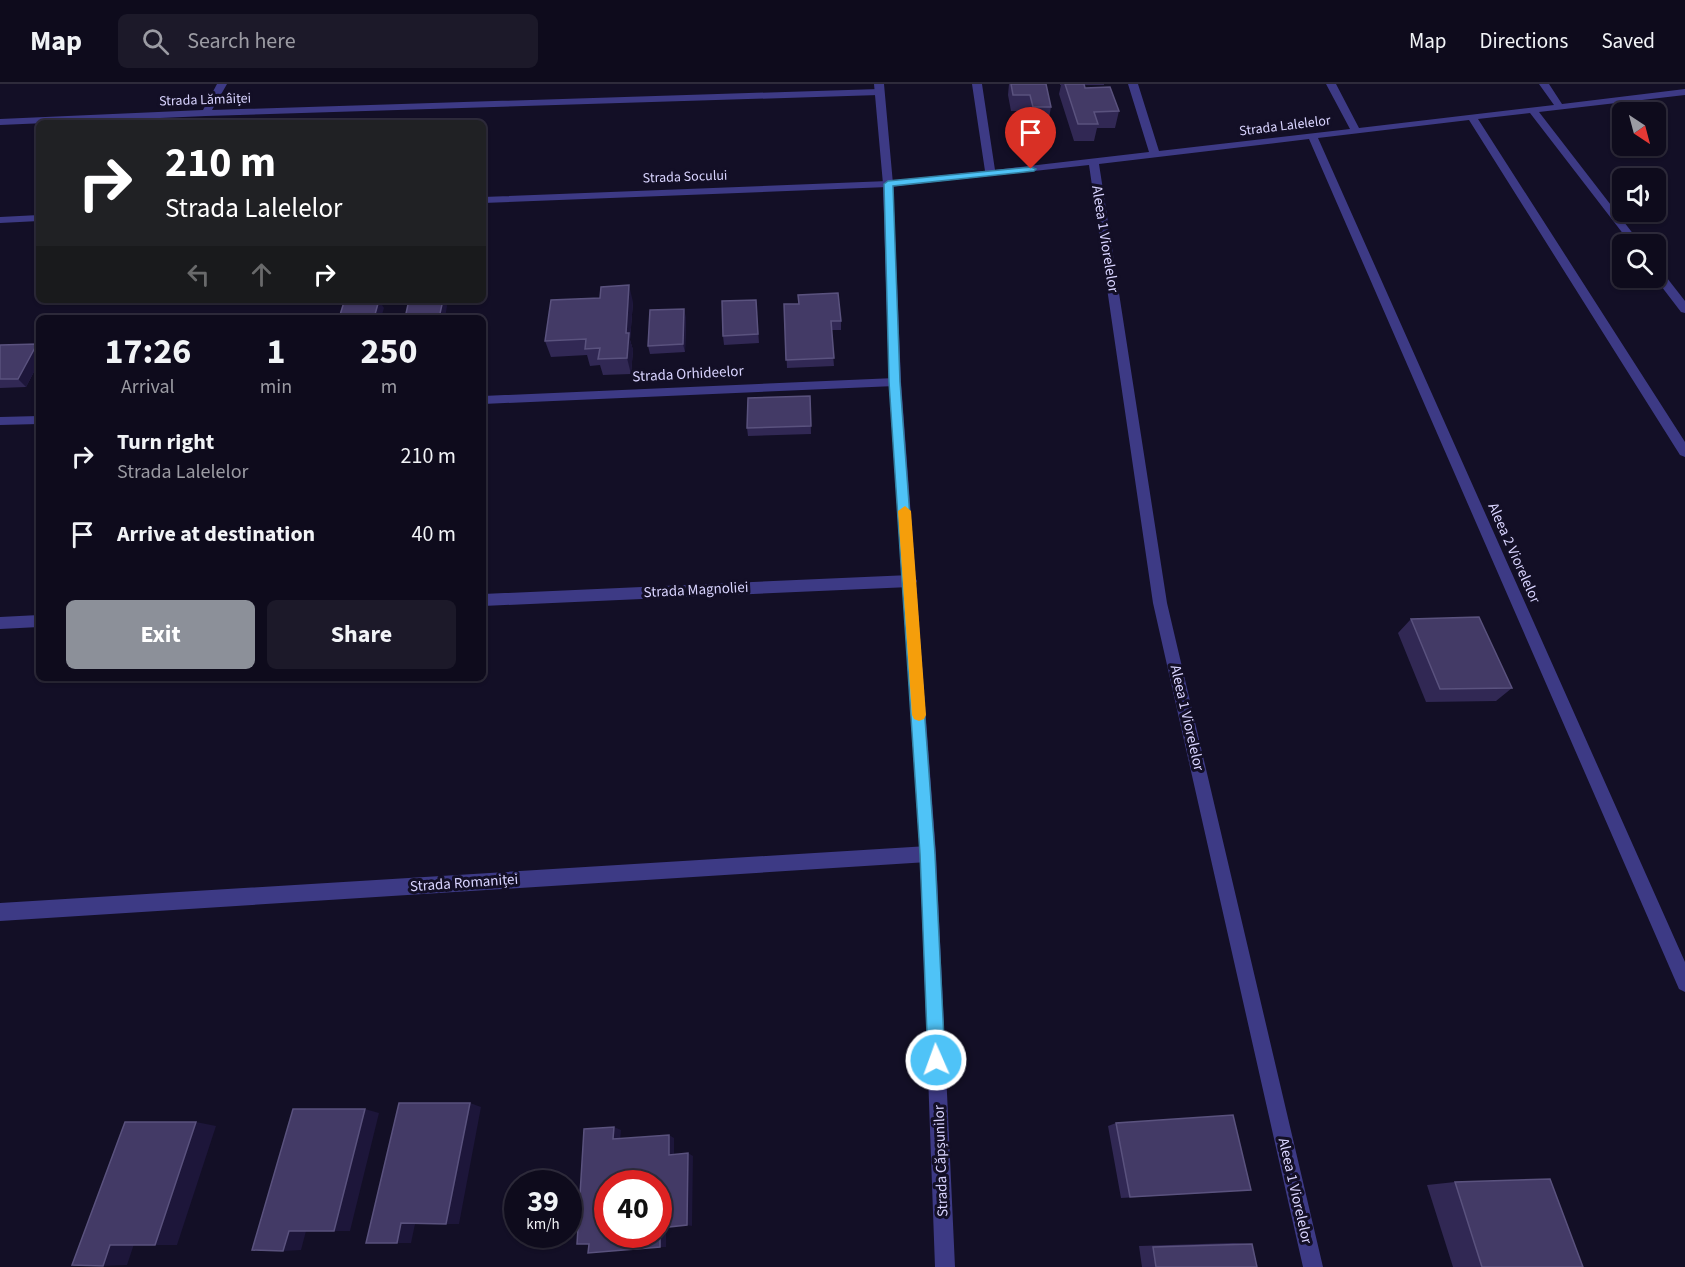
<!DOCTYPE html>
<meta charset="utf-8">
<style>
:root{--surface:#0e0b1c;--page:#1c1929;--text:#f1f3f6;--muted:#9b9ba3;--line:#2e2b3b;--accent:#8c9099}
body{margin:0;font-family:"Source Sans 3",sans-serif;background:var(--page);color:var(--text);height:100vh;display:flex;flex-direction:column;font-size:22px;white-space:nowrap}
*{box-sizing:border-box;margin:0}
p{font-size:20px;color:var(--muted)}
.icon{flex:none;width:33px;height:33px;fill:none;stroke:currentColor;stroke-width:2;stroke-linecap:round;stroke-linejoin:round}
.map{position:relative;flex:1;overflow:hidden}
.side{position:absolute;left:36px;top:231px;width:450px;height:366px;display:flex;flex-direction:column;background:var(--surface);border-radius:9px;box-shadow:0 2px 4px #0004,0 0 0 2px var(--line)}
.side>*{flex:none}
.banner{position:absolute;left:36px;top:36px;width:450px;height:183px;border-radius:9px;box-shadow:0 2px 4px #0004,0 0 0 2px var(--line);background:#202124;color:#fff;overflow:hidden}
.needle{width:39px;rotate:144deg}
.buttons{position:absolute;left:1612px;top:18px;display:grid;gap:12px}
.buttons a{display:grid;place-items:center;width:54px;height:54px;border-radius:9px;background:var(--surface);box-shadow:0 2px 4px #0004,0 0 0 2px var(--line);font-size:30px}
.speed{position:absolute;left:504px;top:1086px;display:flex;gap:12px;font-size:30px;font-weight:700;text-align:center}
.speed>*{display:grid;place-content:center;width:78px;height:78px;border-radius:50%;background:var(--surface);box-shadow:0 2px 4px #0004,0 0 0 2px var(--line);line-height:1}
.speed small{font-size:15px;font-weight:400}
.speed .limit{border:9px solid #d22;background:#fff;color:#111}
.pin{position:absolute;display:grid;place-items:center;width:51px;height:51px;color:#fff;margin:-62px -26px;border-radius:50% 50% 50% 0;rotate:-45deg;box-shadow:0 0 6px #0007}
.pin .icon{rotate:45deg}
.me{position:absolute;width:66px;margin:-33px;rotate:358deg;stroke-linejoin:round;filter:drop-shadow(0 0 4px #0008)}
.turn{display:flex;align-items:center;gap:21px;height:126px;padding:0 30px;font-size:27px}
.turn .icon{width:78px;height:78px;stroke-width:2.5}
.turn b{display:block;font-size:42px;line-height:51px}
.lanes{display:flex;align-items:center;height:57px;padding:0 30px;background:#0003;justify-content:center;gap:30px;direction:ltr}
.lanes .off{opacity:.35}
.eta{display:flex;justify-content:space-evenly;align-items:center;height:102px;text-align:center}
.eta b{font-size:36px;font-weight:700;line-height:42px}
.action{display:flex;gap:12px;margin-top:auto;padding:12px 30px}
.action a{flex:1;height:69px;border-radius:9px;background:var(--accent);color:#fff;font-size:24px;font-weight:700;line-height:69px;text-align:center}
.action a+a{background:var(--page);color:var(--text)}
ul{padding:0;list-style:none}
li{display:flex;align-items:center;gap:18px;height:78px;padding:0 30px}
li div{flex:1}
li b{display:block;font-size:22px}
li em{font-style:normal}
header{display:flex;align-items:center;gap:36px;box-sizing:border-box;height:84px;padding:0 30px;background:var(--surface);border-bottom:2px solid var(--line)}
header strong{font-size:28px}
nav{display:flex;gap:33px;margin-inline-start:auto;font-size:21px}
.search{width:420px;height:54px;background:var(--page);display:flex;align-items:center;gap:15px;box-sizing:border-box;padding:0 21px;border-radius:9px;color:var(--muted);font-size:22px}
.map>svg:first-child{display:block}
</style>
<header>
<strong>Map</strong>
<div class="search"><svg class="icon" aria-label="search" viewBox="0 0 24 24"><circle cx="10" cy="10" r="6"/><path d="M15 15l6 6"/></svg>Search here</div>
<nav><a>Map</a><a>Directions</a><a>Saved</a></nav>
</header>
<div class="map">
<svg width="1685" height="1183" viewBox="0 0 1685 1183">
<rect width="100%" height="100%" fill="#130f26"/>
<g fill="none" stroke-linecap="round" stroke-linejoin="round">
<path fill="#3d3a85" fill-rule="evenodd" d="M217,0H227L212,26L879,5L884,8L879,11L206,32L0,41V35L203,26Z
M972,0H982L995,86L1149,68L1128,0H1138L1159,67L1350,45L1326,0H1336L1359,44L1554,21L1539,0H1549L1562,20L1685,5V11L1539,28L1641,160H1631L1530,29L1478,35L1685,358V373L1680,371L1469,36L1318,54L1685,878V908L1679,905L1309,55L1099,80L1167,519L1323,1183H1303L1153,519L1089,81L888,103L483,119V113L888,97L985,87Z
M39,131V137L0,139V133Z
M1656,183L1660,185L1685,217V229L1681,228L1655,194Z
M895,294L901,298L895,302L483,320V312Z
M39,332V340L0,341V333Z
M910,491L915,493L917,497L915,501L910,503L483,522V510Z
M39,531V543L0,545V533Z
M928,762L934,764L936,770L934,776L928,778L0,837V819Z"/>
<path fill="#3d3a85" fill-rule="evenodd" d="M874,0H884L893,100L901,298L936,770L955,1183H935L920,770L889,298L883,100Z"/>
</g>
<path fill="#312854" d="M1009,0H1046L1051,23L1048,40H1030L1027,27H1011L1008,11Z
M1060,0H1104V1H1084L1085,4L1119,27L1115,44H1097L1094,57H1074L1059,10L1061,1H1060Z
M756,216L759,259L724,261L723,252Z
M633,218L630,256L633,266L631,290L603,291L600,281L590,282L587,271L551,273L545,257Z
M784,220L841,237V246H831L834,282L787,284Z
M686,233L685,268L650,270L648,262Z
M0,261L39,262V278L26,303L0,304Z
M810,312L811,350L748,352L747,344Z
M1411,535L1512,604L1496,617L1426,618L1398,549Z
M1116,1039L1251,1106L1121,1114L1108,1042Z
M1455,1098L1583,1183H1453L1427,1101Z
M1233,1159L1252,1160L1257,1183H1142L1139,1162Z"/>
<path fill="#1d163a" d="M629,201L633,218L630,256L633,266L631,290L627,274L626,249Z
M379,216L384,224L381,234H374Z
M443,216H445L447,222L445,234H439Z
M684,225L686,233L685,268L683,260Z
M37,260L39,262V278L26,303L18,295Z
M470,1019L481,1023L459,1140H446Z
M365,1025L379,1029L350,1147H334Z
M196,1038L216,1042L177,1161H155Z
M614,1043L621,1046L620,1058L613,1055Z
M669,1051L674,1054V1073L669,1071Z
M688,1069L693,1072L692,1142L687,1141Z
M401,1139L415,1140L411,1159H397Z
M660,1144H666V1163H660Z
M289,1147H306L301,1166L283,1167Z
M134,1160L127,1181L103,1182L110,1161Z"/>
<path fill="#433a66" stroke="#5a527e" stroke-width="1.5" fill-rule="evenodd" d="M1011,0H1046L1051,23H1033L1030,11H1013Z
M1065,0H1084L1085,4L1110,3L1119,27L1094,28L1098,40H1078Z
M629,201L626,249H629L627,274L598,275L600,264L585,265L586,255L545,257L551,216L600,214L601,203Z
M838,209L841,237H831L834,274L786,276L784,220H799L798,211Z
M379,216L374,234H339L344,218Z
M409,216H443L439,234H405Z
M756,216L758,250L723,252L722,217Z
M684,225L683,260L648,262L650,226Z
M37,260L18,295H0V261Z
M810,312L811,342L747,344L748,314Z
M1479,533L1512,604L1440,605L1411,535Z
M399,1019H470L446,1140L401,1139L397,1159H366Z
M293,1025H365L334,1147H289L283,1167L252,1166Z
M1233,1031L1251,1106L1130,1113L1116,1039Z
M125,1038H196L155,1161H110L103,1182L72,1181Z
M614,1043L613,1055L669,1051V1071L688,1069L687,1141L660,1144V1163L588,1169L589,1160H577L584,1045ZM608,1100H658V1150H608Z
M1550,1095L1583,1183H1482L1455,1098Z
M1252,1160L1257,1183H1156L1153,1163Z"/>
<path fill="#4fc3f7" stroke="#337fa1" stroke-width="1.5" d="M1031,83L1036,85L1034,87L893,102L900,298L935,770L945,976L942,982L936,985L930,982L928,976L920,770L889,298L884,100L888,97Z"/>
<path fill="#f59e0b" d="M905,422L911,427L926,631L924,635L919,637L914,635L912,631L898,427Z"/>
<g text-anchor="middle" dominant-baseline="central" stroke-width="6" stroke-linejoin="round" paint-order="stroke">
<g font-size="14" fill="#d9d4ff" stroke="#130f26">
<text transform="translate(205 16) rotate(-2)">Strada Lămâiței</text>
<text transform="translate(1285 42) rotate(-7)">Strada Lalelelor</text>
<text transform="translate(685 93) rotate(-2)">Strada Socului</text>
</g>
<g font-size="15" fill="#d9d4ff" stroke="#130f26">
<text transform="translate(1105 155) rotate(81)">Aleea 1 Viorelelor</text>
<text transform="translate(688 290) rotate(-3)">Strada Orhideelor</text>
<text transform="translate(1514 469) rotate(66)">Aleea 2 Viorelelor</text>
<text transform="translate(696 506) rotate(-3)">Strada Magnoliei</text>
<text transform="translate(1187 634) rotate(77)">Aleea 1 Viorelelor</text>
<text transform="translate(464 799) rotate(-4)">Strada Romaniței</text>
<text transform="translate(941 1077) rotate(-92)">Strada Căpșunilor</text>
<text transform="translate(1295 1107) rotate(77)">Aleea 1 Viorelelor</text>
</g>
</g>
</svg>
<div class="buttons">
<a><svg class="needle" viewBox="-14 -14 28 28"><path d="M0-13l5 13h-10z" fill="#e53935"/><path d="M0 13l5-13h-10z" fill="#9b9ba3"/></svg></a>
<a><svg class="icon" aria-label="sound" viewBox="0 0 24 24"><path d="M4 9h4l5-4v14l-5-4H4zM17 9q2 3 0 6"/></svg></a>
<a><svg class="icon" aria-label="search" viewBox="0 0 24 24"><circle cx="10" cy="10" r="6"/><path d="M15 15l6 6"/></svg></a>
</div>
<div class="speed"><div>39<small>km/h</small></div><div class="limit">40</div></div>
<div class="pin" style="left:1031px;top:85px;background:#d93025"><svg class="icon" aria-label="arrive" viewBox="0 0 24 24"><path d="M6 21V4h12l-3 4 3 4H6"/></svg></div>
<svg class="me" style="left:936px;top:976px" viewBox="-20 -20 40 40"><circle r="17" fill="#4fc3f7" stroke="#fff" stroke-width="3"/><path d="M0-11L8 9 0 5-8 9z" fill="#fff"/></svg>
<div class="banner">
<div class="turn"><svg class="icon" aria-label="right" viewBox="0 0 24 24"><path d="M7 20v-9h11M14 6l5 5-5 5"/></svg><div><b>210 m</b>Strada Lalelelor</div></div>
<div class="lanes"><svg class="icon off" aria-label="left" viewBox="0 0 24 24"><path d="M17 20v-9H6M10 6l-5 5 5 5"/></svg><svg class="icon off" aria-label="ahead" viewBox="0 0 24 24"><path d="M12 20V5M6 11l6-6 6 6"/></svg><svg class="icon" aria-label="right" viewBox="0 0 24 24"><path d="M7 20v-9h11M14 6l5 5-5 5"/></svg></div>
</div>
<section class="side">
<div class="eta">
<div><b>17:26</b><p>Arrival</p></div>
<div><b>1</b><p>min</p></div>
<div><b>250</b><p>m</p></div>
</div>
<ul>
<li><svg class="icon" aria-label="right" viewBox="0 0 24 24"><path d="M7 20v-9h11M14 6l5 5-5 5"/></svg><div><b>Turn right</b><p>Strada Lalelelor</p></div><em>210 m</em></li>
<li><svg class="icon" aria-label="arrive" viewBox="0 0 24 24"><path d="M6 21V4h12l-3 4 3 4H6"/></svg><div><b>Arrive at destination</b></div><em>40 m</em></li>
</ul>
<div class="action"><a>Exit</a><a>Share</a></div>
</section>
</div>
